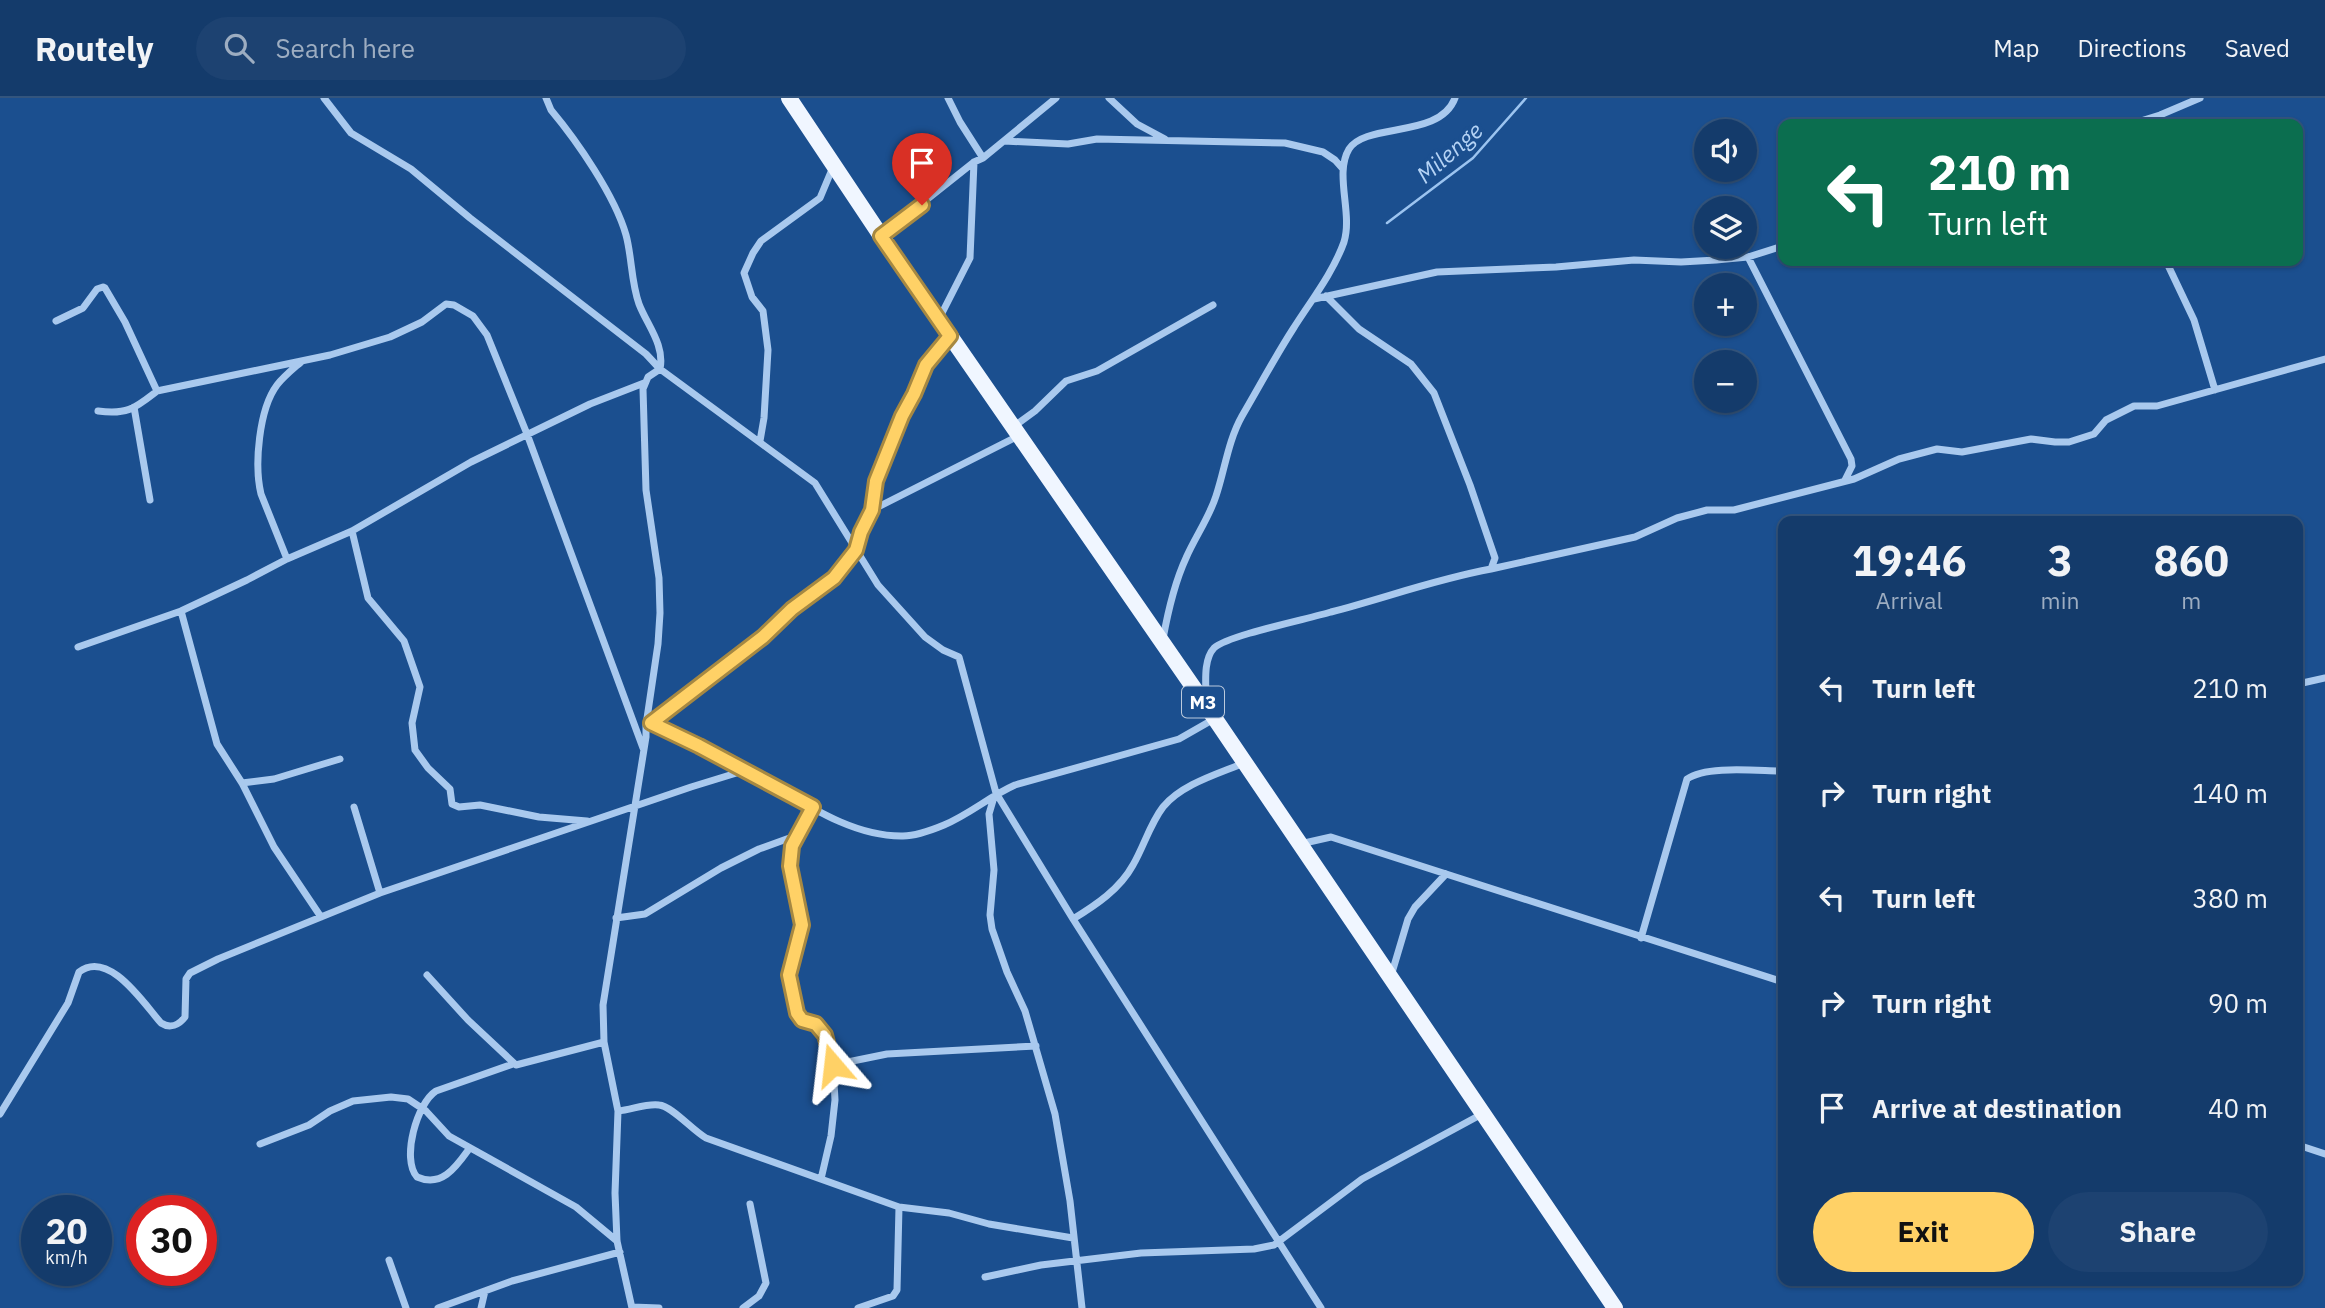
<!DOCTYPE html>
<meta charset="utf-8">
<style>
:root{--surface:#143b6b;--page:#1d4271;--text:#f1f3f6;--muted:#9dadc1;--line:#33557e;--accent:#ffd166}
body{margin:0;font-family:"IBM Plex Sans",sans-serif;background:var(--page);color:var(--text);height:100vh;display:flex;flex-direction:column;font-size:26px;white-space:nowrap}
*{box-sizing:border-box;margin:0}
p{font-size:23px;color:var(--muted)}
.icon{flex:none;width:38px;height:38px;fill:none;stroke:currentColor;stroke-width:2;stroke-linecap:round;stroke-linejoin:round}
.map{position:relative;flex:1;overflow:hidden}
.details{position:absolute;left:1778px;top:418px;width:525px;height:770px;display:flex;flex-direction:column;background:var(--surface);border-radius:14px;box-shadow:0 2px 5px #0004,0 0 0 2px var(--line)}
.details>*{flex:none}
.top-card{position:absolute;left:1778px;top:21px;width:525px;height:147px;border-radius:14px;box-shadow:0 2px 5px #0004,0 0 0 2px var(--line);background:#0b6e4f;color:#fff;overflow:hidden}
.buttons{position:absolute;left:1694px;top:21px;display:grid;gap:14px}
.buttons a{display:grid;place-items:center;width:63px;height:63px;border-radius:50%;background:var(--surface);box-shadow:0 2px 5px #0004,0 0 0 2px var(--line);font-size:35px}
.speed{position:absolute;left:21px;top:1097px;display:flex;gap:14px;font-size:35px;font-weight:700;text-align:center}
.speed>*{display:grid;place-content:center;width:91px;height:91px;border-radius:50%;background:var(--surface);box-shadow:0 2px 5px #0004,0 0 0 2px var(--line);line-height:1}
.speed small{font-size:18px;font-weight:400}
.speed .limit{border:10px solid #d22;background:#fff;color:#111}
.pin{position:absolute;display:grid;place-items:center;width:60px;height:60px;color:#fff;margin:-72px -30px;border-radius:50% 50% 50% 0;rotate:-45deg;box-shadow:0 0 7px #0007}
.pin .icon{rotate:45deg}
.me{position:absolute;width:77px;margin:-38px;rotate:343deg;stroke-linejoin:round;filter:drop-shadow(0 0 5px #0008)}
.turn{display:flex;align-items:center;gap:24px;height:147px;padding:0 35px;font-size:32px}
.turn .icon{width:91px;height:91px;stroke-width:2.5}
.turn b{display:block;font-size:49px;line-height:60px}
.eta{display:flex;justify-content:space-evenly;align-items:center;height:119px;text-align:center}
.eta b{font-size:42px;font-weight:700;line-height:49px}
.button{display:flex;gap:14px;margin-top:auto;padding:14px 35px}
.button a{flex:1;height:80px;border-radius:42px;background:var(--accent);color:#111;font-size:28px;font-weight:700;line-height:80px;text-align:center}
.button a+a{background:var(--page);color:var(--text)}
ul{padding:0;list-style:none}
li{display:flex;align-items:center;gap:21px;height:105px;padding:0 35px}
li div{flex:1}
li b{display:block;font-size:26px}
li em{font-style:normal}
header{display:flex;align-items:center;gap:42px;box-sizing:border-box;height:98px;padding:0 35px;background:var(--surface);border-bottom:2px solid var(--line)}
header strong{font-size:33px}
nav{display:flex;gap:38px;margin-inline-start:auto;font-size:24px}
.search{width:490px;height:63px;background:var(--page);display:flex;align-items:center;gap:18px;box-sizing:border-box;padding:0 24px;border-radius:38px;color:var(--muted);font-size:26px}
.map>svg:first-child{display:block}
</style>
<header>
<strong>Routely</strong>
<div class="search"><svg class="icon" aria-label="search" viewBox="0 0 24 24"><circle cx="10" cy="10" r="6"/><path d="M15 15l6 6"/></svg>Search here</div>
<nav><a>Map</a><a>Directions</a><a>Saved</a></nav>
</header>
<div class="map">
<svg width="2325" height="1210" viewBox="0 0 2325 1210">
<rect width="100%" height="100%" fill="#1b4f8f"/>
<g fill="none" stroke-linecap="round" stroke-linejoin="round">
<path stroke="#9cc4f0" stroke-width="2.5" d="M1387,125L1473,60L1526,0"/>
<path stroke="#a9c9ee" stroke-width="7" d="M324,0L351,35L411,71L470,120L646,256L660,271L815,385L878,487L925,539L943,552L959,559L996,695L1073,821L1321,1210
M546,0L551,12C577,43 615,98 626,137C632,159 631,184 639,206C647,227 665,247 660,271L648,279L643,291L646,392L659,480L660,515L658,546L646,627V639L603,907L604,944L618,1013L615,1095L617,1143L632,1210
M948,0L960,24L983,60
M1109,0L1137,26L1165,41
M2131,26L2160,17L2200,0
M1004,43L1068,46L1097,41L1285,45L1323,54L1335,62L1343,71
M881,138L974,64L983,60L1056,0
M1748,159L1851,361L1852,368L1845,382
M2166,163L2194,222L2215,292
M1314,201L1437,174L1556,169L1634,162L1681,164L1716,162L1748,159L1783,148
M939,221L970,160L974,64
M56,223L83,210L97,191L103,189L105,190L125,224L157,293
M134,309L150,402
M98,313C128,317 135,310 157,293L330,257L390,239L422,224L446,206L454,207L473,218L487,237L527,336L643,650
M1013,329L1035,313L1066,283L1097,273L1213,207
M760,343L764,320L768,252L763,213L752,199L744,175L753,155L761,143L820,100L833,69
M872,412L1018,338
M352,433L368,500L404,543L420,589L412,625L415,652L428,670L450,691L452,706L459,709L480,707L539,719L587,723
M287,461L261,396C254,367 259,311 277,287C284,278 293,271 301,264
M1491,471L1635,439L1677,420L1707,412H1734L1854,381L1899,361L1937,351L1962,354L2031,341L2055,344H2069L2094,336L2106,322L2134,308H2157L2325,261
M181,513L217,646L242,685L274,749L321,819
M1163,541C1168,513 1174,486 1186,460C1195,439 1209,420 1216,398C1225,371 1228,343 1242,318C1259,289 1275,259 1293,231C1310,204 1333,175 1344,144C1353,115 1334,76 1349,51C1366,24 1440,41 1455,0
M78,549L181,513L247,482L287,461L352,433L471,364L590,306L644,285
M2298,586L2325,580
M1206,601C1206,585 1203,562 1214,550C1228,537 1308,521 1331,514C1385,500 1436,481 1491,471L1495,460L1470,387L1434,295L1411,266L1359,231L1326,198
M651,625L699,647L743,673
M646,627L684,601L763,539L792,511L834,480L856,452L861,434L872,412L876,383L902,318L914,296L926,266L950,238
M242,685L274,681L340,661
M994,699L989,716L994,772L990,817L992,831L1007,874L1025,913L1055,1016L1070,1103L1082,1210
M354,709L380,795
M813,709L792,748L790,768L802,827L789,877L797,915L802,922L816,926L825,937L833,967L835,1002L831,1038L821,1081
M1300,746L1331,739L1783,884
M616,820L645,816L721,770L759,751L795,738
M1073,821C1096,807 1120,791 1133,767C1144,748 1150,726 1163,709C1182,686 1218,676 1244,665
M1641,840L1687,681C1706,667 1759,673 1783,673
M427,877L468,922L516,967L604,944
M1391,878L1408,821L1415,809L1446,776
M833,967L887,956L1036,948
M618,1013C631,1012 647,1005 659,1007C672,1008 693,1033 706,1040L899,1109L949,1115L989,1126L1073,1140
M0,1016L68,905L79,874C109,851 144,906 161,925C170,931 179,927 185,919L186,881L190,875L218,861L380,795L691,689L743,673L754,676C799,701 849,739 903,738C916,738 932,732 944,727C970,716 990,698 1015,687L1179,641L1214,621
M260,1046L309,1027L330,1013L353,1003L391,999L408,1001L426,1013L449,1038L576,1109L617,1143
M2298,1047L2325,1056
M469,1051C456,1069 442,1090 417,1079C401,1061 417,1005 436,993L513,966
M389,1162L406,1210
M985,1179L1041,1167L1141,1155L1254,1151L1274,1147L1362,1081L1482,1016
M632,1209L659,1210
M438,1210L512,1183L620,1154
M481,1210L485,1193
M743,1210L759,1198L766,1185L750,1106
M858,1210L893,1198L897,1192L899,1109"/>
<path stroke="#f0f6ff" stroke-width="16" d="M789,0L881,138L1207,609L1615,1210"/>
</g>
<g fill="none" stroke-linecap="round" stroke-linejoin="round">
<defs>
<path id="route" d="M833,967L825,937L816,926L802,922L797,915L789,877L802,827L790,768L792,748L813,709L699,648L651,625L763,539L792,511L834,480L856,452L861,434L872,412L876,383L902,318L914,296L926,267L950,238L881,138L922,107"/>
</defs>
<use href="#route" stroke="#a68842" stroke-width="18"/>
<use href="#route" stroke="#ffd166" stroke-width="12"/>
</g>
<g text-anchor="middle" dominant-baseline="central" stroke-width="7" stroke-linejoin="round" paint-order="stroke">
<rect fill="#1b4f8f" stroke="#bbcadd" stroke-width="2" x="1182" y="588.5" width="42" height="31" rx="5"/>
<g font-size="19" font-weight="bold" fill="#fff">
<text x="1203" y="604">M3</text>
</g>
<g font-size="23" font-style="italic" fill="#b5d3f5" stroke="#1b4f8f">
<text transform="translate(1449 54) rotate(-41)">Milenge</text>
</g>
</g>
</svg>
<div class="buttons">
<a><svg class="icon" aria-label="sound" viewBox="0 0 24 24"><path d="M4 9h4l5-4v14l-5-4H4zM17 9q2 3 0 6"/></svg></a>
<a><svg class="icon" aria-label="layers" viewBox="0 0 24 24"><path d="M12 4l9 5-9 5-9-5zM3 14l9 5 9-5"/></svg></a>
<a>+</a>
<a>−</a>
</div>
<div class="speed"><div>20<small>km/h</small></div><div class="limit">30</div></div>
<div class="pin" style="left:922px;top:107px;background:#d93025"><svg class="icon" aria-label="arrive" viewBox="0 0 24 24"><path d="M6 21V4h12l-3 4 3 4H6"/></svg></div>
<svg class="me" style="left:833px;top:967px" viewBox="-20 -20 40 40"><path d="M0-17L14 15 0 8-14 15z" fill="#ffd166" stroke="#fff" stroke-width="4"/></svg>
<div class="top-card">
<div class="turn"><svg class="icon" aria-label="left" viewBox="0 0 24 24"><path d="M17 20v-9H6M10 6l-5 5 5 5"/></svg><div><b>210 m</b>Turn left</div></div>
</div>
<section class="details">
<div class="eta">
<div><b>19:46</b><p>Arrival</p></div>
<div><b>3</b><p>min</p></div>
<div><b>860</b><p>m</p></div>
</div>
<ul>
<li><svg class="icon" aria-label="left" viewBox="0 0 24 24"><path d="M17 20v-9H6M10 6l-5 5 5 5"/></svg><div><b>Turn left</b></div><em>210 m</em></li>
<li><svg class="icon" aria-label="right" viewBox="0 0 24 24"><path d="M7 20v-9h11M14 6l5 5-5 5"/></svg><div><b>Turn right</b></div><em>140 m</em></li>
<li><svg class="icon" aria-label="left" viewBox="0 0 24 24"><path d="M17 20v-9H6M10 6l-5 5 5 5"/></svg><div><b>Turn left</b></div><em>380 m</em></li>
<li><svg class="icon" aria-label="right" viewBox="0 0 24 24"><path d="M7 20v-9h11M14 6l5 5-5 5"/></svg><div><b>Turn right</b></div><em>90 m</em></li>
<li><svg class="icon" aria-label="arrive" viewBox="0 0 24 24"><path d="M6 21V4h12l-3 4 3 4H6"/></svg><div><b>Arrive at destination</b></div><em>40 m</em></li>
</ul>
<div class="button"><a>Exit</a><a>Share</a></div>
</section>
</div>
